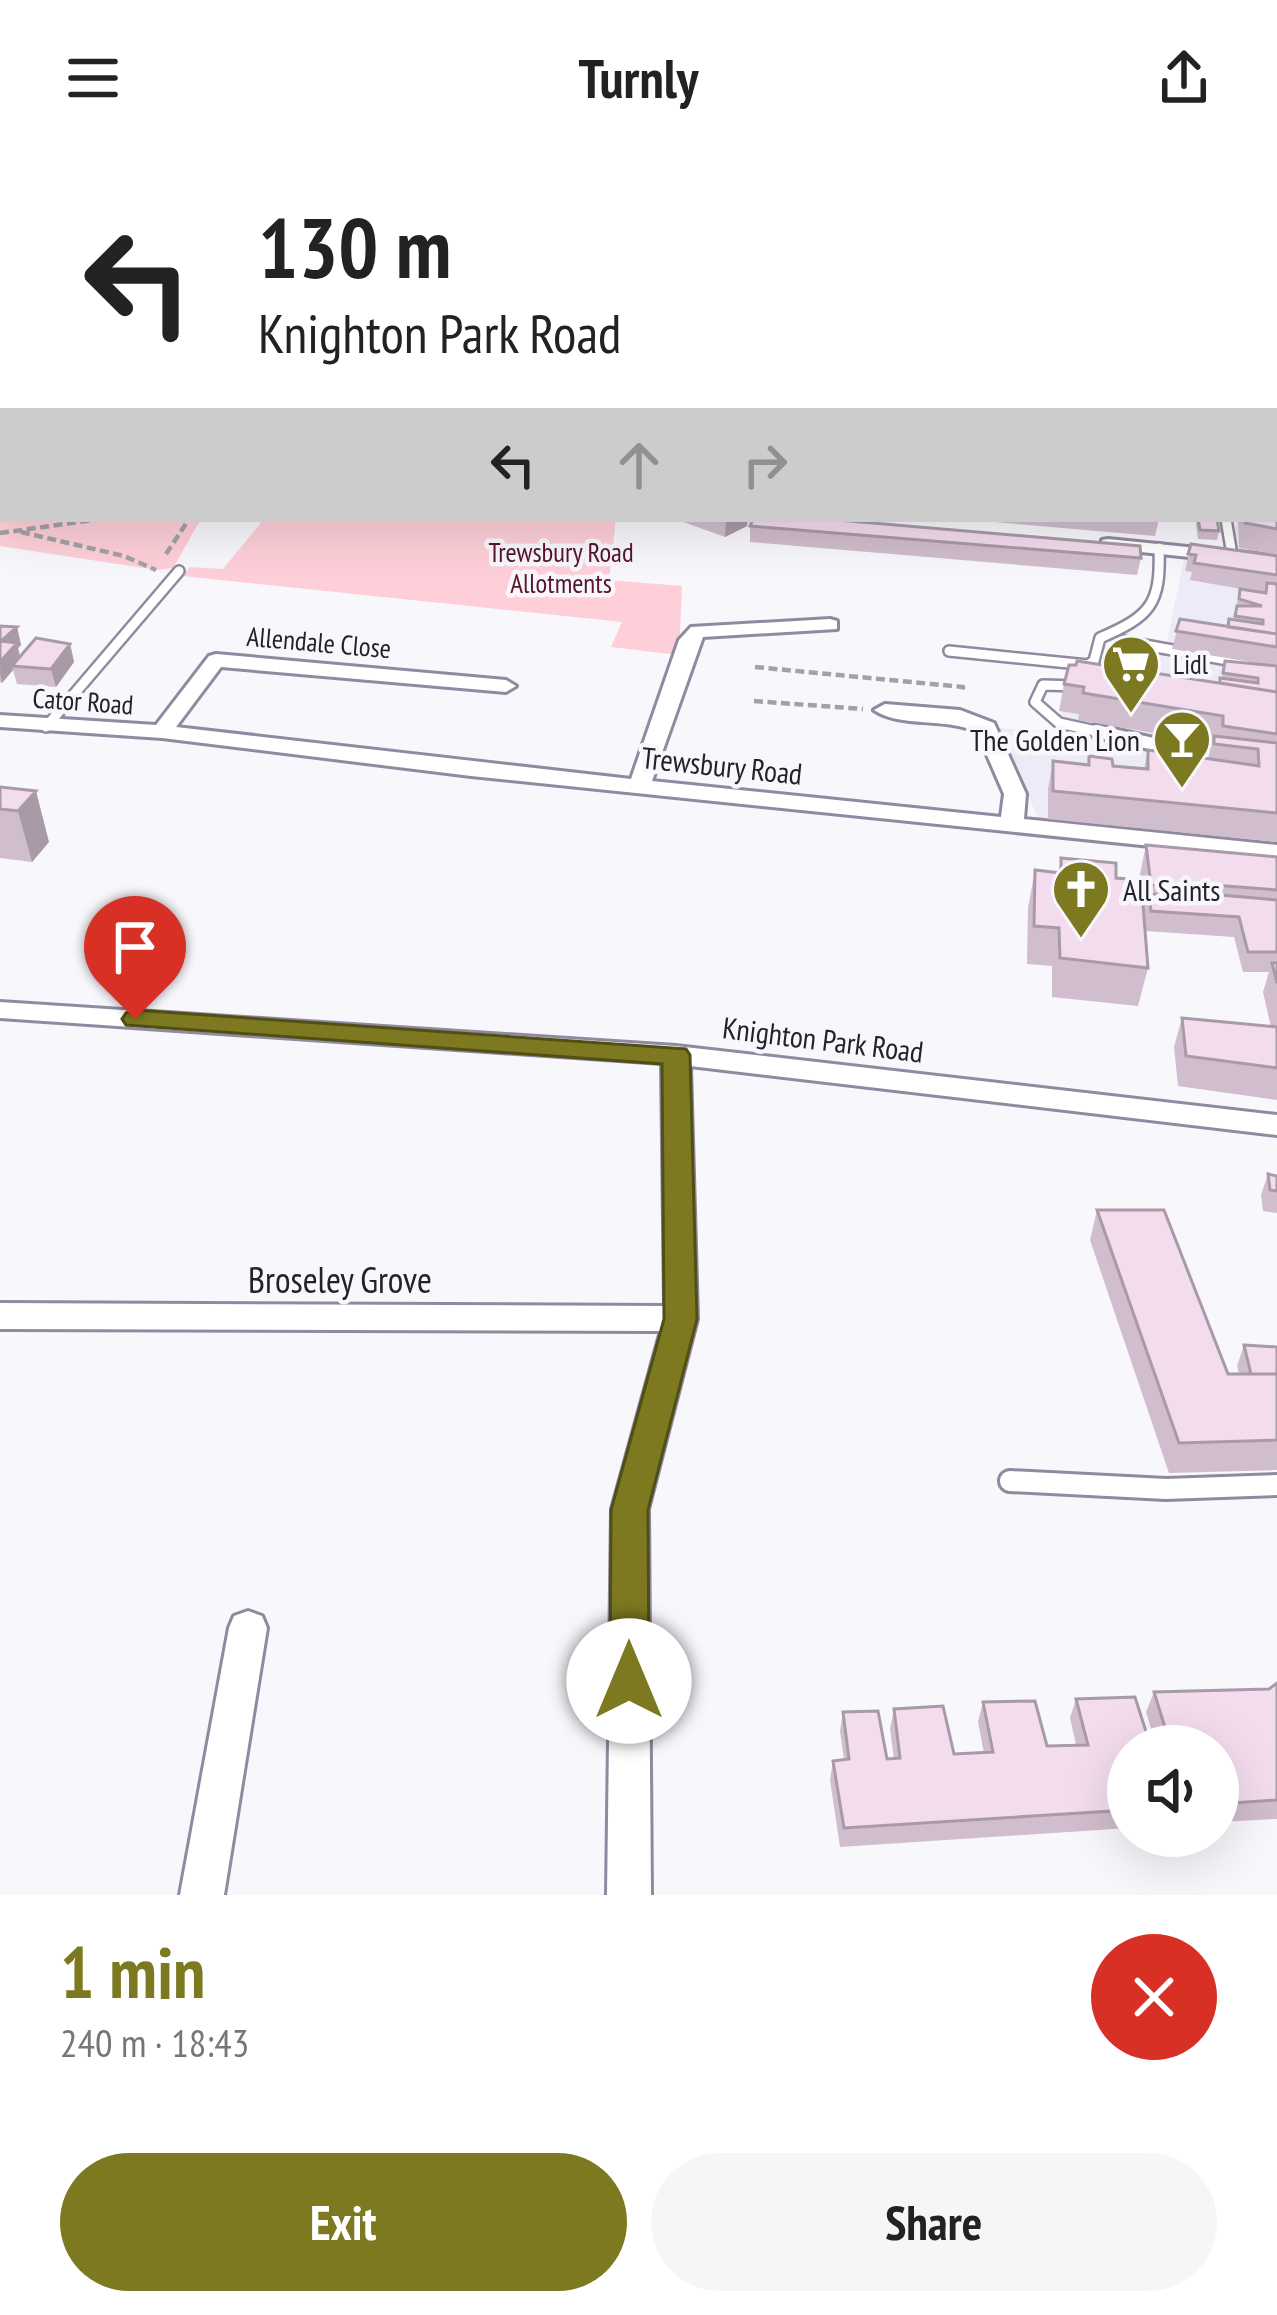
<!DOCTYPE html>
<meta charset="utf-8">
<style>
:root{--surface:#fff;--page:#f6f6f6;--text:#222;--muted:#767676;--accent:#7d7920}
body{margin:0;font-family:"PT Sans Narrow",sans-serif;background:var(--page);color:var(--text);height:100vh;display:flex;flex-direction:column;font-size:45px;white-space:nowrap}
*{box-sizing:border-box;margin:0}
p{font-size:39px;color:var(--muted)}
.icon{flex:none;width:66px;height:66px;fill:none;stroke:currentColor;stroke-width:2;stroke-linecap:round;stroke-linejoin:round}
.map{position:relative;height:1739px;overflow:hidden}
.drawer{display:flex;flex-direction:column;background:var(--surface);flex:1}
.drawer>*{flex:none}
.hud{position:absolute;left:0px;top:0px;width:1278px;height:366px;box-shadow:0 12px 48px #0002;background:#fff;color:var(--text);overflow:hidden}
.buttons{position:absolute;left:1107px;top:1569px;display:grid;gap:24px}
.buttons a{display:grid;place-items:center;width:132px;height:132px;border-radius:50%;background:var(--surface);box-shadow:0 12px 48px #0002;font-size:60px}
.pin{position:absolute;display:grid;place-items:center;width:102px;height:102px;color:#fff;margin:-123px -51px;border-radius:50% 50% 50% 0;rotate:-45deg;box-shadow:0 0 12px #0007}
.pin .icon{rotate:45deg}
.me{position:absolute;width:132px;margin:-66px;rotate:0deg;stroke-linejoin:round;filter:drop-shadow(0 0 9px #0008)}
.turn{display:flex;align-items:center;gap:42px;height:252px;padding:0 60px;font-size:54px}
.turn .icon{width:156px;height:156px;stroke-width:2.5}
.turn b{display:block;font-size:84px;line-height:102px}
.lanes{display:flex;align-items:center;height:114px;padding:0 60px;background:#0003;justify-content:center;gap:60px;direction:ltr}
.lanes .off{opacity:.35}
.round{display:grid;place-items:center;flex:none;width:126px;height:126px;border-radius:63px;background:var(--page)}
.summary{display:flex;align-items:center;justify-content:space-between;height:204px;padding:0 60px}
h1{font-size:72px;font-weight:700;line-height:90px;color:var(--accent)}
.primary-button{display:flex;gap:24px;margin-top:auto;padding:24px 60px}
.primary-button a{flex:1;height:138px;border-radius:72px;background:var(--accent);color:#fff;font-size:48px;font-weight:700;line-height:138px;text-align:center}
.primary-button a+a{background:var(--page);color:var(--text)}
header{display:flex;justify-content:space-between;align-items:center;height:156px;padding:0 60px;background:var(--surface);font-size:54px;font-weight:700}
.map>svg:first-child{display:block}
</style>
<header><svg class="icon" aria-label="menu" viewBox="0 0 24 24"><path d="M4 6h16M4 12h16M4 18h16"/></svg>Turnly<svg class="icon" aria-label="share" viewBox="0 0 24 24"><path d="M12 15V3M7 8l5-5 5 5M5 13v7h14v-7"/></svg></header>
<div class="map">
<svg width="1277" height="1739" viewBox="0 0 1277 1739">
<rect width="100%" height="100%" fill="#f8f7fc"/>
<path fill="#eeebf8" d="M1275,204H1277V689L1040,666L997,572L1054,576L1071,530L1101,515L1116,493L1166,490L1184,403L1223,408L1237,363H1275Z"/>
<path fill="#fecfd8" d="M0,211L3,363H201L173,412L157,414L0,390Z
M264,363H616L609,424L682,430L679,499L611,491L622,466L183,420L190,411L223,413Z"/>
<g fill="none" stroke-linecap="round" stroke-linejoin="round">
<defs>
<path id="lane-far2" d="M1226,363L1232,399
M1123,485L1277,513
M949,495L1088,509L1094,505L1100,482C1151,460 1161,448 1159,392
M1080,530L1043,529L1035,546L1059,567L1110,578
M46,571L179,415"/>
<path id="lane-far1" d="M1096,575L1224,604"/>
<path id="lane" d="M1010,1325L1166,1333L1277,1329"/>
<path id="street" d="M1119,0L1134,3H1118Z
M1151,0H1161V3H1151Z
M0,20H3V26H0Z
M1275,284H1277V294H1275Z
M1108,383L1277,400V410L1102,392V384Z
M830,463L837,465V473L703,481L652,625L1001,661L1004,638L977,576C946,561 900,572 874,554L885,548L960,554L994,567L1026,638L1024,663L1277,689V703L471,620L162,582L0,571V559L156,569L209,500L216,498L506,524L516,530L506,536L221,511L176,571L631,623L679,484L691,471Z
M0,846L676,890L1277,959V979L690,910L697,1163L648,1353L651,1739H607L612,1353L661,1175L0,1173V1147L665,1150L662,907L0,862Z
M248,1455L262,1460L267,1472L224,1739H180L229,1472L234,1460Z"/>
<path id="primary" d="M0,93H3V105H0Z
M1275,153H1277V165H1275Z"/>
</defs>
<use href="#lane-far2" stroke="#908aa1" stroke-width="14"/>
<use href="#lane-far1" stroke="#908aa1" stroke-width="18"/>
<use href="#lane" stroke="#908aa1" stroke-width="26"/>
<use href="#street" stroke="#908aa1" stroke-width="6"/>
<use href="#primary" stroke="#d3d3d4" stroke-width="6"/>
<path stroke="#a2a1a7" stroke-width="4.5" stroke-dasharray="9 4.5" stroke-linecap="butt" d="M21,376L124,400L156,414
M0,377L101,363
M166,398L189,363
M755,511L963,531L962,538
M754,545L863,553"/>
<use href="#lane-far2" stroke="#fff" stroke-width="9"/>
<use href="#lane-far1" stroke="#fff" stroke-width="12"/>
<use href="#lane" stroke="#fff" stroke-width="20"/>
<use href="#street" fill="#fff" fill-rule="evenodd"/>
<use href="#primary" fill="#cad9f7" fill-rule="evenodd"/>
<defs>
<path id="rail" d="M718,0L744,3
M823,0L848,3
M875,0L900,3"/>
</defs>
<use href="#rail" stroke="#4e4c54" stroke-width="6"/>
<use href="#rail" stroke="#f8f7fc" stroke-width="4.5" stroke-dasharray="12" stroke-linecap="butt"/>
</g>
<path fill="#d0bdcd" d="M225,0H321L340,3H246Z
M603,0H647L656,1V3H603Z
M1275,70H1277V104H1275Z
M0,115L3,116V206H0Z
M1277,329V399L1239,392L1238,363H1275Z
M675,363H748L747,370L725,381Z
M959,363H1159L1155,380Z
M1197,363H1217L1219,375L1217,384L1198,383L1196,369Z
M750,370L1141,402L1137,419L750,386Z
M1191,388L1277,400V686L1048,663V633L1053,605L1087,609L1089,600L1113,610L1144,613L1148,594L1208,602L1212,587L1078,564L1079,558L1059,555L1064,528L1218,527L1220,522H1222L1225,505L1275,510L1172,493L1180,463L1228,471L1234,463L1240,433L1264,437L1190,424L1192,416L1185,415Z
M0,470L17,471L21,489L18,492L20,501L70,488L74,506L56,531L17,528L13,514L2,527L0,526Z
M0,631L49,686L32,706L0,702Z
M1146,689L1277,701V944L1178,930L1174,891L1182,862L1271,871L1263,836L1269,816H1243L1234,781L1146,775L1141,725L1148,812L1138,850L1052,841V810L1027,808L1028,752L1035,714L1058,717L1061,702L1116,722L1141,724L1140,718Z
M1268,1018L1277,1020V1057L1263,1055L1261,1039Z
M1097,1054L1228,1218H1239L1237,1210L1244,1189L1277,1191V1314L1169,1317L1090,1084Z
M1277,1527V1663L1218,1666V1590H1128V1672L840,1691L830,1624L833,1605L844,1604L840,1575L843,1556L887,1603H894L890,1573L894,1553L954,1598L984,1597L978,1566L983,1546L1047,1590L1076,1589L1070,1562L1076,1543L1149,1585H1155L1146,1556L1154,1536L1269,1533Z"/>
<path fill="#a99aa7" d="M729,363H748L747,370L725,381L726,365Z
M17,471L21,489L18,492L21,505L12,510L13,514L2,527L0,517L1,485Z
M70,488L74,506L56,531L51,513Z
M36,635L49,686L32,706L18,655Z"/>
<path fill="#f2dcee" stroke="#a99aa7" stroke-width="3" d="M109,0H185L204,3H130Z
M265,0H321L340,3H286Z
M439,0H462L455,3L437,1Z
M480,0H484L499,2L472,3Z
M3,122V180H0V123Z
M1275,328L1277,329V373L1245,367V363H1275Z
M753,363H826L1140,390L1141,402L750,370Z
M1198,363H1217L1219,375L1200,374Z
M1191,388L1277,400V419L1194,407L1196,399L1188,398Z
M1267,427L1277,428V478L1228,471L1229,463L1263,468V464L1235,460L1237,450H1262L1239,443L1240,433L1266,437Z
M1180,463L1277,478V491L1176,475Z
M0,470L17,471L1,485L17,487L0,506Z
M36,482L70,488L51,513L12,510Z
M1077,505L1277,536V578L1223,570V560L1083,537L1084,531L1064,528L1069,509H1076Z
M1225,505L1277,510V536L1220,527V522L1258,527V522L1223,517Z
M1214,580L1277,587V657L1053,635V605L1089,609V600L1112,603L1113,610L1148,613V594L1259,610L1258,593L1214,588Z
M0,631L36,635L18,655L0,653Z
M1146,689L1277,701V734L1185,727L1186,731L1151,729Z
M1061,702L1116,707V722L1141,724L1148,812L1060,802L1059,772L1034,770L1035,714L1061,717Z
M1185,736L1277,744V796H1248L1239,761L1151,755L1149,738L1184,740Z
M1272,807H1277V827Z
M1182,862L1277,871V912L1186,900Z
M1268,1018L1277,1020V1035L1270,1034Z
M1097,1054H1164L1228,1218H1277V1284L1179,1287Z
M1244,1189L1277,1191V1218H1251Z
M1277,1527V1644L1218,1648V1590H1128V1654L844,1672L833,1605L849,1603L843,1556L878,1555L887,1603L900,1602L894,1553L943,1550L954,1598L993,1596L983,1546L1035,1545L1047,1590L1088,1589L1076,1543L1135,1541L1149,1585L1169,1584L1154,1536L1269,1533Z"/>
<path fill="#7d7920" stroke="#514f15" stroke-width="3" d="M135,854L686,893L690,899L697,1163L648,1354L649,1525L643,1538L629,1543L615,1538L610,1525L611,1354L664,1163L662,908L126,869L122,863L126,857Z"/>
<defs>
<symbol id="supermarket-pin" viewBox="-11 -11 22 30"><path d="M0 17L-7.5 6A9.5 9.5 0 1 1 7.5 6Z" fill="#7d7920" stroke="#f8f7fc"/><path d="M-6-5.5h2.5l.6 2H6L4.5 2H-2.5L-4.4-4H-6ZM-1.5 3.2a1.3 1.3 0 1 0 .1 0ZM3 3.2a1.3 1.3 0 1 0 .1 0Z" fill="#fff"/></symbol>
<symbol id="bar-pin" viewBox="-11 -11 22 30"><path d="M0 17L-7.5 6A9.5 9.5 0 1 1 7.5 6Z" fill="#7d7920" stroke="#f8f7fc"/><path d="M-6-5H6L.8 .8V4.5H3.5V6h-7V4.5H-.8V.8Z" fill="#fff"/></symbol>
<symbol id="church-pin" viewBox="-11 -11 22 30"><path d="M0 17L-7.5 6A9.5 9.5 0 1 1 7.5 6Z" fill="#7d7920" stroke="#f8f7fc"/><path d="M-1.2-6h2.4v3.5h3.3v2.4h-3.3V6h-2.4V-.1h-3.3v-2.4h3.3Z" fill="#fff"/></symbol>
</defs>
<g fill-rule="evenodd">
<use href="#supermarket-pin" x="1098" y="475" width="66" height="90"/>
<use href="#bar-pin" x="1149" y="550" width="66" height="90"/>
<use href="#church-pin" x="1048" y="700" width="66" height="90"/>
</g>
<g text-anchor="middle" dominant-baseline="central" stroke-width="9" stroke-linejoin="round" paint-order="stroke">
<g font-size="27" fill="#57152a" stroke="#f8f7fc">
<text x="561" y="396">Trewsbury Road<tspan x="561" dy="31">Allotments</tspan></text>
</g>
<g font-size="27" fill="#23212a" stroke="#f8f7fc">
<text transform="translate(319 486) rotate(5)">Allendale Close</text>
<text transform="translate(83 545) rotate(4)">Cator Road</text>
</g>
<g font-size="27" fill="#23212a" stroke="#f8f7fc" text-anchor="start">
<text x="1173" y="508">Lidl</text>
</g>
<g font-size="30" fill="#23212a" stroke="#f8f7fc" text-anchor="end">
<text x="1140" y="583">The Golden Lion</text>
<text x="1123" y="733" text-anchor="start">All Saints</text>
</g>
<g font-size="30" fill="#23212a" stroke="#f8f7fc">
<text transform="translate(722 609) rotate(6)">Trewsbury Road</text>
<text transform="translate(823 883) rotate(7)">Knighton Park Road</text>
</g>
<g font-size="36" fill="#23212a" stroke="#f8f7fc">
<text x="340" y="1123">Broseley Grove</text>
</g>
</g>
</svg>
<div class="buttons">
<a><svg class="icon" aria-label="sound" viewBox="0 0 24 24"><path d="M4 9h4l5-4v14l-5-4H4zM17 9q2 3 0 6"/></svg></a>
</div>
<div class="pin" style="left:135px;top:863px;background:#d93025"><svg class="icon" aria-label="arrive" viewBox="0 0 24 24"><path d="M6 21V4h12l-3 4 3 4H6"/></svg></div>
<svg class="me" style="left:629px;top:1525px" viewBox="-20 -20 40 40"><circle r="19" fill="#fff"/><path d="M0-13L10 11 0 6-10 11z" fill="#7d7920"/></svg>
<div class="hud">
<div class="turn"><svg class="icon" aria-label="left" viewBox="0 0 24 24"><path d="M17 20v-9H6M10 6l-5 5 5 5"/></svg><div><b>130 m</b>Knighton Park Road</div></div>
<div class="lanes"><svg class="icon" aria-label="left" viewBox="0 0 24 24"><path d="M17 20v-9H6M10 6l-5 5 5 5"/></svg><svg class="icon off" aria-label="ahead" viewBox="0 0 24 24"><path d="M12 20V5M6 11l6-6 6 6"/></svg><svg class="icon off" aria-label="right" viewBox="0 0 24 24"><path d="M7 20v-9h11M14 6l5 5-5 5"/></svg></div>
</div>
</div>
<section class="drawer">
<div class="summary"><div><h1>1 min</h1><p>240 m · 18:43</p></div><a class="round" style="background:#d93025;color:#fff"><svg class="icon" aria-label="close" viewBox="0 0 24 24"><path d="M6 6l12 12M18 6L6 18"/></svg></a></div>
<div class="primary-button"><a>Exit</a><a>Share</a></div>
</section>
